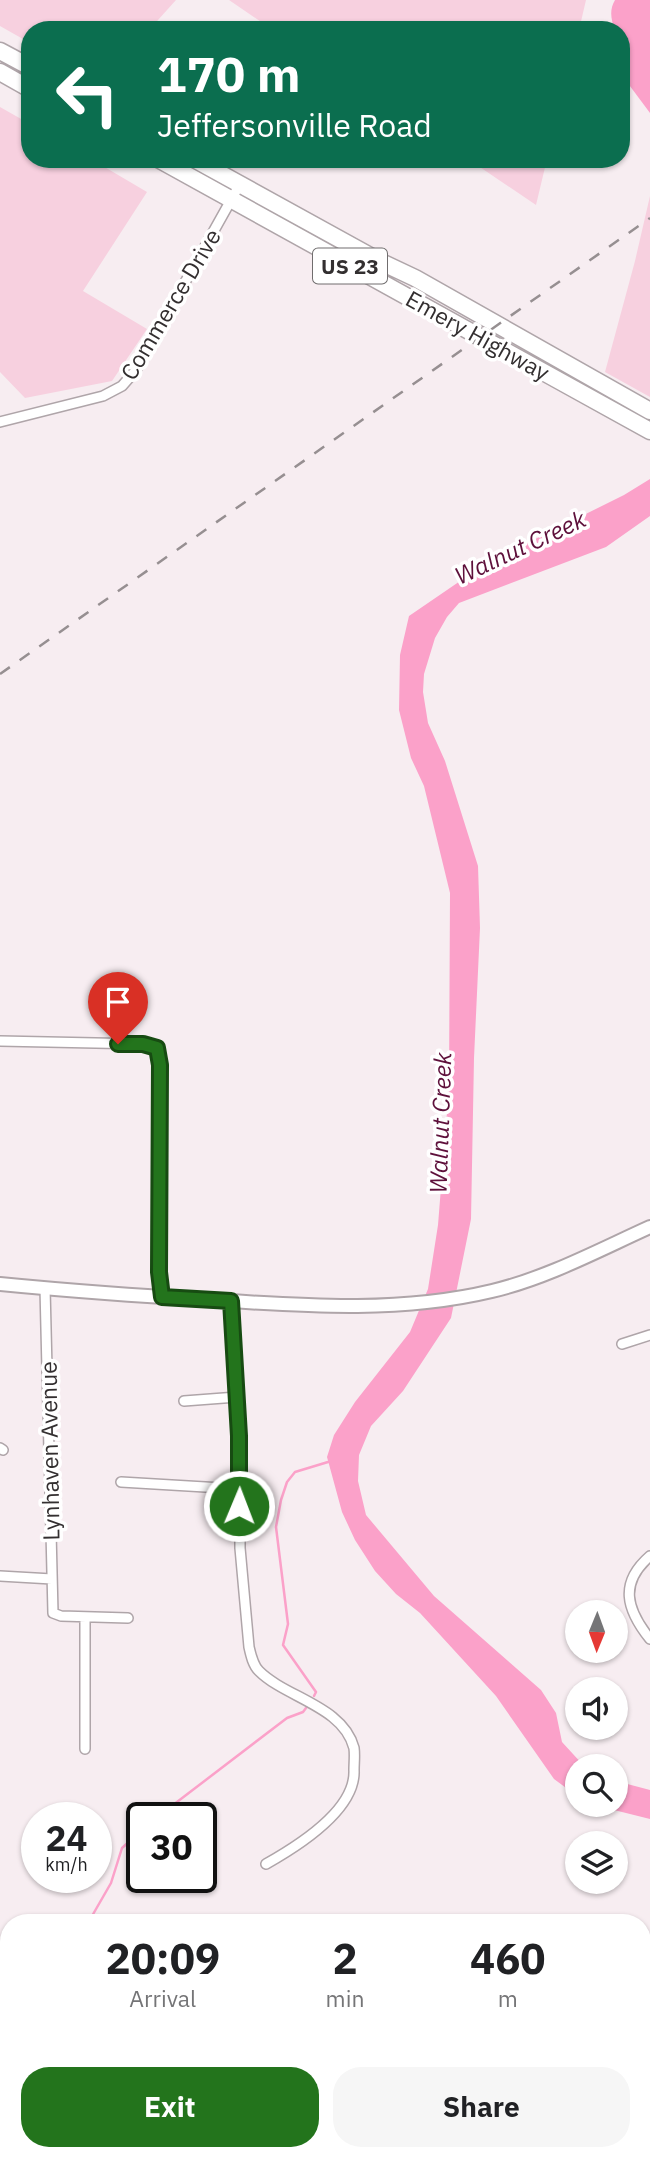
<!DOCTYPE html>
<style>
:root{--surface:#fff;--page:#f6f6f6;--text:#202124;--muted:#757577;--accent:#23741c}
body{margin:0;font-family:"IBM Plex Sans",sans-serif;background:var(--page);color:var(--text);height:100vh;display:flex;flex-direction:column;font-size:26px;white-space:nowrap}
*{box-sizing:border-box;margin:0}
p{font-size:23px;color:var(--muted)}
.icon{flex:none;width:38px;height:38px;fill:none;stroke:currentColor;stroke-width:2;stroke-linecap:round;stroke-linejoin:round}
.map{position:relative;flex:1;overflow:hidden}
.sheet{position:absolute;left:0px;top:1914px;width:651px;height:247px;display:flex;flex-direction:column;background:var(--surface);border-radius:28px 28px 0 0;box-shadow:0 2px 5px #0004}
.sheet>*{flex:none}
.guide{position:absolute;left:21px;top:21px;width:609px;height:147px;border-radius:28px;box-shadow:0 2px 5px #0004;background:#0b6e4f;color:#fff;overflow:hidden}
.needle{width:46px;rotate:181deg}
.controls{position:absolute;left:565px;top:1600px;display:grid;gap:14px}
.controls a{display:grid;place-items:center;width:63px;height:63px;border-radius:50%;background:var(--surface);box-shadow:0 2px 5px #0004;font-size:35px}
.speed{position:absolute;left:21px;top:1802px;display:flex;gap:14px;font-size:35px;font-weight:700;text-align:center}
.speed>*{display:grid;place-content:center;width:91px;height:91px;border-radius:50%;background:var(--surface);box-shadow:0 2px 5px #0004;line-height:1}
.speed small{font-size:18px;font-weight:400}
.speed .limit{border:4px solid #111;border-radius:10px;background:#fff;color:#111}
.pin{position:absolute;display:grid;place-items:center;width:60px;height:60px;color:#fff;margin:-72px -30px;border-radius:50% 50% 50% 0;rotate:-45deg;box-shadow:0 0 7px #0007}
.pin .icon{rotate:45deg}
.me{position:absolute;width:77px;margin:-38px;rotate:1deg;stroke-linejoin:round;filter:drop-shadow(0 0 5px #0008)}
.turn{display:flex;align-items:center;gap:24px;height:147px;padding:0 21px;font-size:32px}
.turn .icon{width:91px;height:91px;stroke-width:2.5}
.turn b{display:block;font-size:49px;line-height:60px}
.eta{display:flex;justify-content:space-evenly;align-items:center;height:119px;text-align:center}
.eta b{font-size:42px;font-weight:800;line-height:49px}
.primary-button{display:flex;gap:14px;margin-top:auto;padding:14px 21px}
.primary-button a{flex:1;height:80px;border-radius:28px;background:var(--accent);color:#fff;font-size:28px;font-weight:800;line-height:80px;text-align:center}
.primary-button a+a{background:var(--page);color:var(--text)}
.map>svg:first-child{display:block}
</style>
<div class="map">
<svg width="650" height="2160" viewBox="0 0 650 2160">
<rect width="100%" height="100%" fill="#f7edf1"/>
<path fill="#f7d0df" d="M0,0H176L149,30H30V43L0,26Z
M229,0H586L579,30H273Z
M0,107L30,124V159H91L147,192L83,291L147,329L112,381L25,398L0,372Z
M468,159H547L536,205Z
M650,196V397L605,372L635,261Z"/>
<path fill="#fba1c9" d="M615,0H650V113L621,74V30H615C611,20 609,10 615,0Z
M650,479V516L606,547L459,603L447,617L435,638L424,674L423,692L428,723L445,761L478,866L480,928L474,1058L471,1219L451,1318L403,1391L371,1426L359,1455L358,1481L366,1515L434,1596L541,1690L556,1713L562,1742L584,1766H578L577,1796L554,1779L496,1696L420,1613L396,1594L375,1571L355,1540L342,1512L327,1457L334,1435L355,1402L410,1332L428,1289L438,1225L449,1087L450,893L424,786L411,758L399,710L400,655L409,616L485,564L624,495Z
M616,1781L650,1790V1819L590,1804H616Z"/>
<g fill="none" stroke-linecap="round" stroke-linejoin="round">
<path stroke="#fba1c9" stroke-width="2.5" d="M314,1696L316,1692L283,1645L288,1624L276,1527L281,1500L287,1482L295,1472L328,1462
M156,1818L287,1718L303,1712L306,1708
M88,1923L111,1883L122,1848L142,1830
M0,2034L2,2026L9,2019"/>
<defs>
<path id="street" d="M0,422L103,396L122,386L136,370L240,184
M0,1041L143,1044L157,1048L160,1065L159,1272L162,1297
M45,1288L53,1613L61,1616L128,1618
M231,1301L240,1455V1548L249,1647C251,1656 253,1665 259,1671C286,1698 343,1706 354,1748C355,1755 354,1763 354,1770C356,1810 298,1846 266,1864
M622,1344L650,1335
M184,1401L237,1397
M0,1448L3,1450
M121,1482L239,1489
M650,1556C619,1583 626,1609 650,1639
M0,1576L52,1579
M85,1617V1749
M105,2160L107,2152
M381,2160L385,2152"/>
<path id="secondary" d="M0,1284C71,1291 141,1296 212,1300C306,1306 400,1313 492,1291C547,1278 599,1250 650,1227"/>
<path id="highway" d="M0,51L30,67
M0,72L30,89
M158,159L650,431
M194,159L381,262L415,278L650,411"/>
</defs>
<use href="#street" stroke="#afa5a9" stroke-width="12"/>
<use href="#secondary" stroke="#afa5a9" stroke-width="16"/>
<use href="#highway" stroke="#afa5a9" stroke-width="19"/>
<use href="#street" stroke="#fff" stroke-width="9"/>
<use href="#secondary" stroke="#fff" stroke-width="12"/>
<use href="#highway" stroke="#fff" stroke-width="16"/>
<path stroke="#968f91" stroke-width="2.5" stroke-dasharray="12 12" stroke-linecap="butt" d="M0,674L650,218"/>
</g>
<g fill="none" stroke-linecap="round" stroke-linejoin="round">
<defs>
<path id="route" d="M118,1044H143L157,1048L160,1065L159,1272L162,1297L231,1301L239,1436V1506"/>
</defs>
<use href="#route" stroke="#174b12" stroke-width="18"/>
<use href="#route" stroke="#23741c" stroke-width="12"/>
</g>
<g text-anchor="middle" dominant-baseline="central" stroke-width="7" stroke-linejoin="round" paint-order="stroke">
<rect fill="#fff" stroke="#706d6e" stroke-width="2" x="313" y="248.5" width="74" height="35" rx="5"/>
<g font-size="21" font-weight="bold" fill="#332f30">
<text x="350" y="266">US 23</text>
</g>
<g font-size="23" fill="#332f30" stroke="#fff">
<text transform="translate(170 304) rotate(-59)">Commerce Drive</text>
<text transform="translate(478 335) rotate(29)">Emery Highway</text>
<text transform="translate(49 1451) rotate(-91)">Lynhaven Avenue</text>
</g>
<g font-size="24" font-style="italic" fill="#5e103b" stroke="#fff">
<text transform="translate(520 547) rotate(-25)">Walnut Creek</text>
<text transform="translate(440 1123) rotate(-88)">Walnut Creek</text>
</g>
</g>
</svg>
<div class="controls">
<a><svg class="needle" viewBox="-14 -14 28 28"><path d="M0-13l5 13h-10z" fill="#e53935"/><path d="M0 13l5-13h-10z" fill="#757577"/></svg></a>
<a><svg class="icon" aria-label="sound" viewBox="0 0 24 24"><path d="M4 9h4l5-4v14l-5-4H4zM17 9q2 3 0 6"/></svg></a>
<a><svg class="icon" aria-label="search" viewBox="0 0 24 24"><circle cx="10" cy="10" r="6"/><path d="M15 15l6 6"/></svg></a>
<a><svg class="icon" aria-label="layers" viewBox="0 0 24 24"><path d="M12 4l9 5-9 5-9-5zM3 14l9 5 9-5"/></svg></a>
</div>
<div class="speed"><div>24<small>km/h</small></div><div class="limit">30</div></div>
<div class="pin" style="left:118px;top:1044px;background:#d93025"><svg class="icon" aria-label="arrive" viewBox="0 0 24 24"><path d="M6 21V4h12l-3 4 3 4H6"/></svg></div>
<svg class="me" style="left:239px;top:1506px" viewBox="-20 -20 40 40"><circle r="17" fill="#23741c" stroke="#fff" stroke-width="3"/><path d="M0-11L8 9 0 5-8 9z" fill="#fff"/></svg>
<div class="guide">
<div class="turn"><svg class="icon" aria-label="left" viewBox="0 0 24 24"><path d="M17 20v-9H6M10 6l-5 5 5 5"/></svg><div><b>170 m</b>Jeffersonville Road</div></div>
</div>
<section class="sheet">
<div class="eta">
<div><b>20:09</b><p>Arrival</p></div>
<div><b>2</b><p>min</p></div>
<div><b>460</b><p>m</p></div>
</div>
<div class="primary-button"><a>Exit</a><a>Share</a></div>
</section>
</div>
